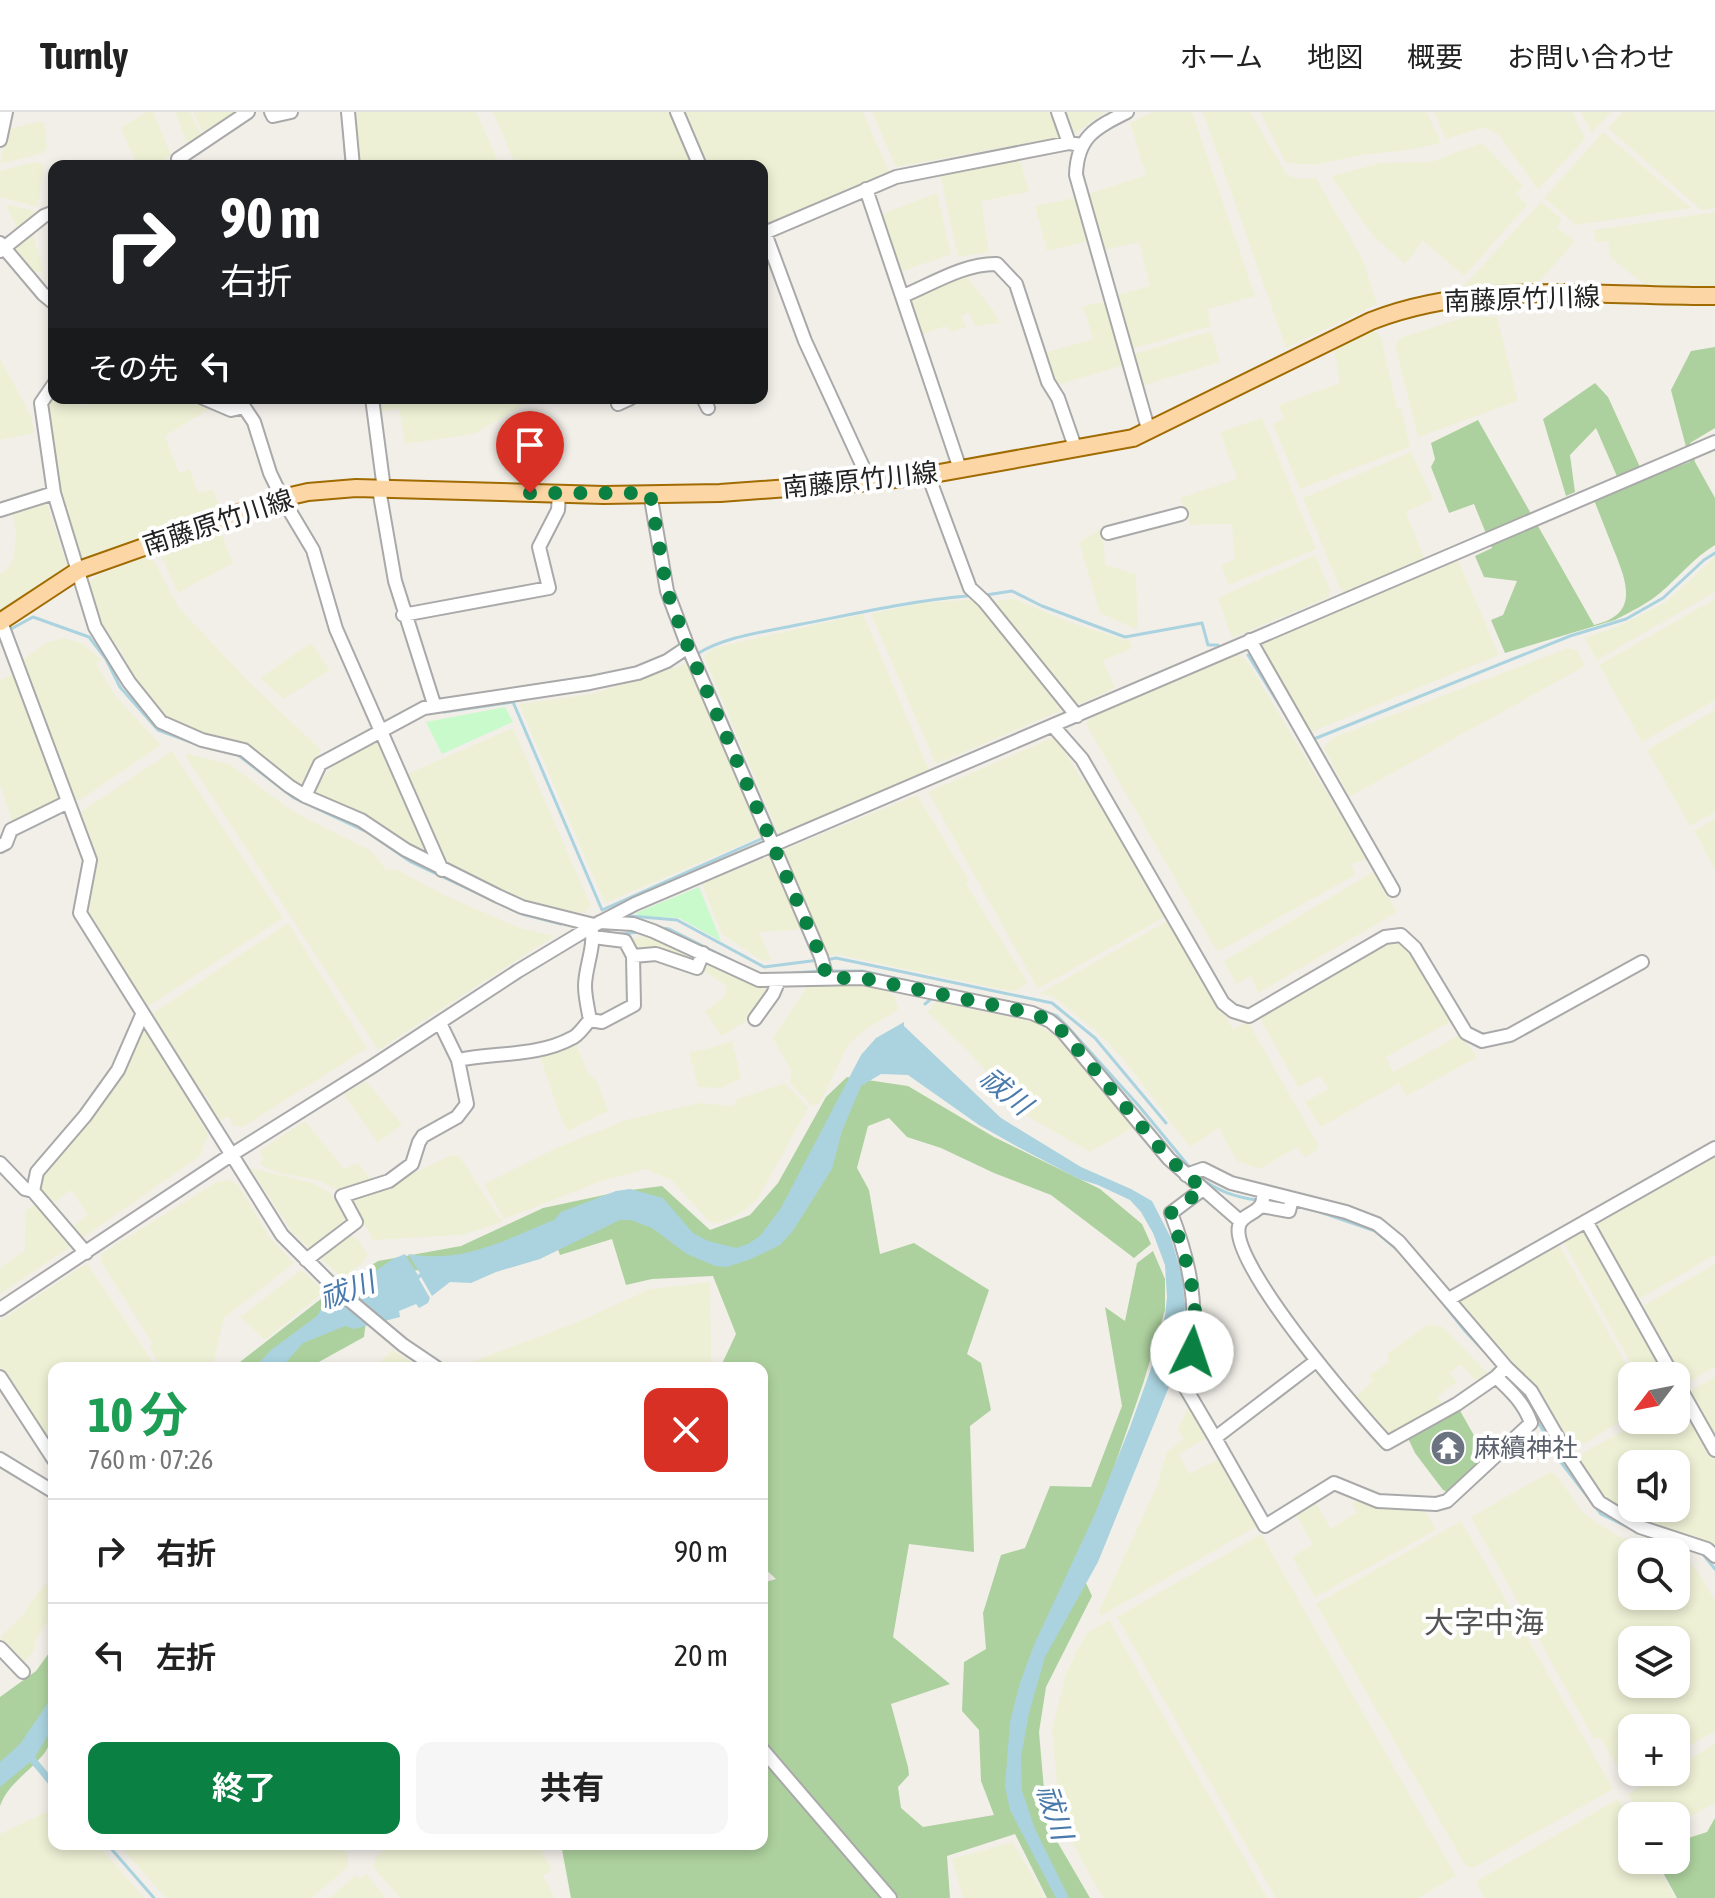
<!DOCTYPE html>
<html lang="ja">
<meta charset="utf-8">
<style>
:root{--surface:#fff;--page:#f6f6f6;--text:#222;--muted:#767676;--line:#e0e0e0;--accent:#0b8043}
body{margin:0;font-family:"Asap Condensed","Noto Sans JP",sans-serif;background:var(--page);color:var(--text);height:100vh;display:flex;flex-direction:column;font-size:30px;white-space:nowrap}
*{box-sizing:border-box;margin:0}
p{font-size:26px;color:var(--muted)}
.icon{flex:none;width:44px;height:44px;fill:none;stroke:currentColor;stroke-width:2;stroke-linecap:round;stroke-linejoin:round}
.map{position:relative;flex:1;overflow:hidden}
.side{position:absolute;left:48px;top:1250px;width:720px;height:488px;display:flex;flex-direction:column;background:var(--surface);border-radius:16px;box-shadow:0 4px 12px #0003}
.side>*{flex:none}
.top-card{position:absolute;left:48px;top:48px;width:720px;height:244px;border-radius:16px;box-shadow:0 4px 12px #0003;background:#202124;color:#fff;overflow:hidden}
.needle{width:52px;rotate:238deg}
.tools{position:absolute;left:1618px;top:1250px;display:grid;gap:16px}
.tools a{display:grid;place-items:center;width:72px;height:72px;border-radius:16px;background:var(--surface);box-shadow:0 4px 12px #0003;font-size:40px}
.pin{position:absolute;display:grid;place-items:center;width:68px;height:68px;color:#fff;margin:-82px -34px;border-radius:50% 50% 50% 0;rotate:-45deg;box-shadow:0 0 8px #0007}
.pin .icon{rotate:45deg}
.me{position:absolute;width:88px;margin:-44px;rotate:4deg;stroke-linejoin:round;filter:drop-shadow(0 0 6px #0008)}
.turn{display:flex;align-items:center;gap:28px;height:168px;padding:0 40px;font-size:36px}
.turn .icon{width:104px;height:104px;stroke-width:2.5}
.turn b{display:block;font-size:56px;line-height:68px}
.then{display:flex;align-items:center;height:76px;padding:0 40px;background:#0003;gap:16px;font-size:30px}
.round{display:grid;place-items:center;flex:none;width:84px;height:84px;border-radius:16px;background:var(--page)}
.head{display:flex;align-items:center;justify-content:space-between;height:136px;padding:0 40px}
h1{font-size:48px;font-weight:700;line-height:60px;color:#1e9e55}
.primary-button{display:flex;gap:16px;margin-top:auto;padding:16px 40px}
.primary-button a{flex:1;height:92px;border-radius:16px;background:var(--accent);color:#fff;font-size:32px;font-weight:700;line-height:92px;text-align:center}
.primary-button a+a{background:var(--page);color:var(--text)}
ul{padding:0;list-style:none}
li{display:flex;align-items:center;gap:24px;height:104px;padding:0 40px;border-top:2px solid var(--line)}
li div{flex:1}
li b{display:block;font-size:30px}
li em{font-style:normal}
header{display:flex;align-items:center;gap:48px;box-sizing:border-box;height:112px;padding:0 40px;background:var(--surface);border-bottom:2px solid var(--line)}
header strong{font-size:38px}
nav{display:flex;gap:44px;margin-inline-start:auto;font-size:28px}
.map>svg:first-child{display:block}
</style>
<header>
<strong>Turnly</strong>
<nav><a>ホーム</a><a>地図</a><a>概要</a><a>お問い合わせ</a></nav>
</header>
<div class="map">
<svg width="1715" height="1786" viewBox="0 0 1715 1786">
<rect width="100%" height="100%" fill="#f2efe9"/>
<path fill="#eef0d5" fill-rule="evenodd" d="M146,0H153L171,43L155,54H137L121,16Z
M175,0H190L202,25L188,34Z
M193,0H236L208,21L201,17Z
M360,0H476L500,54H360L356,2Z
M493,0H671L694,54H516Z
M683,0H863L889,60L762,114V54H706Z
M872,0H1050L1061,25L896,55Z
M1062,0H1105L1077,20L1071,21Z
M1153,0H1192L1255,184L1208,197L1211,214L1132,237L1117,183L1150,174L1139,130L1105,138L1088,82L1146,63L1130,11Z
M1203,0H1250L1287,63L1300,67L1316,66L1362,146L1377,192L1286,236Z
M1260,0H1427L1441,31L1408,38L1361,43L1315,53L1286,51Z
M1434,0H1572L1585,27L1538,78L1499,23L1484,15L1446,27Z
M1581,0H1611L1592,21Z
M1623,0H1715V96L1701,98L1608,16Z
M44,9L47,36L43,41L0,52L7,17Z
M1603,20L1691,96L1576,113L1544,86Z
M1482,31L1523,74L1516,81L1527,93L1464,164L1423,129L1405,152L1373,124L1331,64L1380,51L1431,50Z
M1019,46L1029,80L981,89L989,140L958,145L940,62Z
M34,50L44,53L37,95L0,85V59Z
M937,81L951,142L900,160L880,103Z
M1074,86L1088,129L1047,139L1035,94Z
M1541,90L1562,107L1557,116L1575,129L1533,177L1457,181Z
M9,93L35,99L34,110L20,121L6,95Z
M1715,100V179L1649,176L1611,146L1608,129L1596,130L1594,118Z
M32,119L43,158L32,162L9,136Z
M965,163L993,198L1000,211L975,214L969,200L961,205L967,215L952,220L945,214L919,224L909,189Z
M1104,190L1124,253L1054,274L1044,241L1093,227L1083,194Z
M1465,205H1497L1518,289L1418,325L1395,233L1400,226Z
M1370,218L1379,222L1382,230L1397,296H1401L1410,335L1300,377L1273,312L1284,307L1279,293L1340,271L1334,235Z
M1211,219L1220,250L1142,274L1134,242Z
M0,246L31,304L34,321L0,328Z
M54,281V286H76L82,295L91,286H189L211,296L165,324L179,361L190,357L198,381L213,377L221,400L83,449L79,446L58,379L46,291Z
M377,286H535L474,322L405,332L399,297L379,300Z
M1262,306L1316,437L1229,473L1221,453L1235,447L1232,412L1190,413L1180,386L1237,367L1220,320Z
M1411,340L1433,387L1406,400L1424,446L1344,481L1342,476L1340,477L1303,386Z
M46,389L68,456L0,501V462L10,454L14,442L16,422L12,399Z
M219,415L233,451L178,481L158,437Z
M1101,417L1106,453L1136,462L1138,518L1100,501L1079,430Z
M151,443L179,496L251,572L321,638L300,673L246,633L201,621L167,606L155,595L134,568L122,540L103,516L101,506L97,505L89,471L97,464Z
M1315,443L1331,480L1328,481L1330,485L1232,526L1218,486Z
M1715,445V480L1597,548L1584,526L1616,515L1666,490Z
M1458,448L1499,543L1311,620L1260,533Z
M978,487L1061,594L1060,599L936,652L871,502L921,491Z
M1015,487L1066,509L1125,528L1129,527L1132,536L1103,549L1115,576L1078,593L992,489Z
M1715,487V588L1642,630L1599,553Z
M863,502L929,658L778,722L704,544L714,536Z
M64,526L81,531L102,548L96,551L116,585L161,633L80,688H74L23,547L48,530Z
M311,531L330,558L283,587L260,566Z
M1568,536L1577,538L1585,554L1349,685L1324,636L1332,626Z
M1236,540L1247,549L1367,747L1351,752L1355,763L1221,838H1216L1086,612L1090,606Z
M689,551L760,725L605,791L519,592L592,582Z
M17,561L63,686L13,712L0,673V568Z
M1715,598V700L1690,714L1647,638Z
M513,616L591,794L585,801L544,796L515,787L445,752L407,662Z
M1056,624L1083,670L1089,669L1166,804L1038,877L928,680Z
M379,627L428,740L425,743L316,684L313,676L333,654Z
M172,639L283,806L147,895L87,799L98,749L81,700Z
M189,642L231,653L292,699L370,738L386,757L398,758L442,782L520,816L554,824L378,938L185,643Z
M917,683L969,769L966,772L1028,871L1014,880L839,843H827L783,738Z
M1715,707V757L1694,719Z
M768,745L774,751L799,812L798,818L759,820L771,848L762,849L722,822L702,772Z
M1373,760L1397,800L1258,881L1251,864L1236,872L1224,849Z
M1169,808L1233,917L1248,910L1315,1027L1318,1034L1316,1039L1305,1045L1297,1035L1260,1057L1237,1049L1219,1016L1190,1035L1124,948L1096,919L1054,885L1039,882Z
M288,811L367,936L243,1015L233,1013L228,1004L218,1010L206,983L202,984L150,903Z
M648,824L660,827L695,844L692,850L636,841L631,827Z
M1402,829L1411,836L1453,908L1386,945L1393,960L1461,922L1477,945L1407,984L1399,971L1321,1015L1305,990L1328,977L1320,964L1298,975L1259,904L1373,837Z
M706,848L767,878L756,900L745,910L721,924L705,899L723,886L727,874L702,858Z
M833,871L836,874L864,873L887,879L895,885L898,898L866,917L848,933L820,991L812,994L790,971L791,959L773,926L807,875Z
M936,890L1034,910L1055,924L1136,1014L1090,1040L1013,996L994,969L970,941L927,900Z
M144,913L208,1022L200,1044L81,1127L71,1116L88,1103L71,1078L51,1092L39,1078L42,1060L121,961Z
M732,929L741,966L722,976L698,975L689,940L707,937Z
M575,930L589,963L597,969L608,999L568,1019L563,1012L539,942Z
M366,969L402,1012L378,1031L344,982Z
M785,971L808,996L757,1088L741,1101L717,1112L709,1109L671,1068L645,1057L602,1069L504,1107L484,1072L556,1036L626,1008L699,991L733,994L737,987Z
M305,1009L344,1057L358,1051L372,1069L340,1080L320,1069L280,1061L260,1053L263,1046L259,1039Z
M1715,1042V1143L1637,1188L1595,1112Z
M451,1043L459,1044L502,1110L462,1123L373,1128L352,1091L353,1086L399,1069Z
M250,1056L313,1071L330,1081L347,1106L309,1136L292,1120Z
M228,1068L238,1073L270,1126L294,1151L224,1206L212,1256H162L149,1235L153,1232L100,1148L101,1142L218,1069Z
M35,1093L71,1134L0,1182V1156L25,1138L26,1098Z
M1583,1118L1588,1119L1669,1264H1638L1563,1129Z
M350,1123L358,1128L367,1142L363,1151L342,1166L321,1146Z
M1558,1131L1633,1264L1632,1303L1573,1338L1536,1275L1460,1193V1187Z
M87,1151L157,1256H54V1341L0,1255V1209Z
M1715,1152V1255L1685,1272L1641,1195Z
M301,1158L325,1179L265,1228L240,1205Z
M710,1170L711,1254L708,1256H467L471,1250L575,1211L650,1177Z
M1428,1212L1443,1215L1488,1262L1478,1271L1460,1252L1450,1261L1457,1270L1437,1285L1444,1294L1387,1325L1354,1286L1373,1269L1369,1263L1389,1250L1387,1242Z
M393,1238L421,1256H374Z
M1715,1265V1326L1689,1280Z
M1680,1287L1715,1349V1437L1708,1431L1647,1409L1614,1393L1600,1381L1576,1345L1643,1308H1676V1289ZM1632,1352H1676V1396H1632Z
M1189,1293L1208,1325L1179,1342L1189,1362L1220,1347L1257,1414L1101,1504L1099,1499L1156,1376L1167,1340L1183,1327L1178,1318Z
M1548,1361H1555L1580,1397L1591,1407L1625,1428L1621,1436L1638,1434L1647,1440H1632V1484H1676V1450L1686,1449L1697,1458L1715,1489V1619L1676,1641V1616H1632V1660H1641L1626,1669L1600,1626L1594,1627L1471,1405ZM1676,1528V1572H1632V1528Z
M1363,1388L1381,1395L1424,1397L1436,1418L1315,1485L1292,1445L1313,1432L1295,1402L1315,1389L1331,1417L1357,1400L1352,1391Z
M1461,1409L1613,1677L1473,1756L1465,1753L1316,1492Z
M1261,1422L1456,1764L1418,1786H1276L1117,1505Z
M54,1464V1501L37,1524L33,1540L23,1552L0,1525L22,1504L36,1483Z
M1109,1508L1267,1786H1103L1060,1709L1052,1617L1066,1562L1078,1537L1087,1521Z
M1715,1632V1691L1676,1712V1704H1641L1628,1682L1667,1660H1676V1655Z
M1618,1687L1632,1711V1748H1653L1675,1786H1485L1475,1770Z
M46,1700H54V1732H97L144,1786H0V1722Z
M1013,1730L1045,1786H963L952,1747Z
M118,1732H338L348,1744V1755L311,1786H166Z
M391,1732H542L539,1734L551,1758L543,1764L555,1786H400L374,1756L375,1745Z
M366,1762L386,1786H329L356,1763L360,1767Z"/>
<path fill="#add19e" d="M1715,235V316L1690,331L1695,350L1715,386V433C1693,446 1679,465 1660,481C1647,492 1630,500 1615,508L1505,541L1491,508L1503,503L1517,469L1484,465L1475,444L1492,436L1474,392L1449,401L1431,355L1435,347L1431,331L1478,308L1594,513C1638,503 1628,473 1615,441C1608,423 1601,406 1594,388L1622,376L1596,316L1570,343L1575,380L1566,384L1543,307L1595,271L1608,285L1645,366L1690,350L1671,278L1691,239Z
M847,965L908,974L994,1025L1100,1077L1142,1112L1151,1132L1134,1146L1051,1083L994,1061L941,1036L907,1025L889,1006L868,1014L857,1056L869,1078L880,1142L914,1131L989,1178L967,1242L981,1251L991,1298L970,1314L974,1440L909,1432L893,1525L950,1572L891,1592L908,1655L909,1663L898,1675L901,1696L923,1715L994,1703L981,1669L979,1618L962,1599L964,1550L986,1537L983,1501L1001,1443L1025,1436L1050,1374L1091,1375L1122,1294L1105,1195L1125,1209L1137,1151L1153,1139L1165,1167V1198L1143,1272L1079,1456L1092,1484L1046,1575L1039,1620L1047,1712L1090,1786H1047L1015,1722L947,1744L950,1786H571L561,1732H762V1471L776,1467L762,1454V1256H720L736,1222L713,1164L652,1167L626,1173L612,1127L560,1143L549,1113L432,1159L389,1157L370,1176L364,1225L308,1256H236L240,1250L335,1176L378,1149L461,1134L543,1096L623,1079L662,1074L710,1118L750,1103L778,1071L826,985Z
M1458,1295L1485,1343L1449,1380L1443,1378L1415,1341L1407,1324Z
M54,1534C54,1563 62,1620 43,1643C29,1660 7,1673 0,1694V1585L36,1559Z
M1715,1706V1786H1677L1656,1748H1676V1730L1707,1720Z"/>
<path fill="#c8facc" d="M505,595L513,610L442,642L426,610Z
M699,775L721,829L679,806L639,804L636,801Z"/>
<path fill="#aad3df" d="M904,910V914L1001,1006L1081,1055L1131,1077L1152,1089L1171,1126L1182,1164L1185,1193L1181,1251L1198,1257L1202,1278H1199L1195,1261L1175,1260L1098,1450L1045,1545L1029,1601L1021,1645L1022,1679L1035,1717L1069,1786H1056L1010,1698L1005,1674L1010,1610L1020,1571L1034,1533L1094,1404L1130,1315L1157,1240L1165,1204L1167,1185L1165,1153L1153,1121L1141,1100L1130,1088L1098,1073L1079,1067L1018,1035L979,1013L908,963L881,962L861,974L842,1019L832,1057L792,1120L780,1133L751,1147L727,1155L715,1154L687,1142L652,1116L631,1108H620L540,1147L496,1160L471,1171L450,1170L432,1184L421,1165L419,1167L430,1186L428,1191L419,1196L416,1192L399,1199L400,1205L354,1217L345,1214L303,1231L281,1256H254L271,1238L317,1204L324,1193L393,1147L405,1142L418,1163L420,1161L408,1142C463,1152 504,1128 554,1108L561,1100L616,1079L630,1077L663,1086L693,1121L708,1129L736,1136L748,1132L760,1124L781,1096L861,943L876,926Z
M54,1582V1613L35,1645L54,1668V1679L30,1650L0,1675V1650L20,1632Z"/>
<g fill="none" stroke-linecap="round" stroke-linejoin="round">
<path stroke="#aad3df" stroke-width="3" d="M343,2L346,54
M986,483L1012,479L1042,494L1125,525L1202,511L1208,533H1218
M11,517L33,505L89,525L106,547L120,575L158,618L199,633
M1248,543L1292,613
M699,545L697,542C726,524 764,520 797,513C854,502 909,489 967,484
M718,589L775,721
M444,600L513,590L602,798L761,727
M1314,627L1570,524L1626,507L1663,486L1704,448L1715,441
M214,637L238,643L294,686L367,720L411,750L522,802L561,812
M630,804L677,808L764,855L819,848
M660,816L669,817L733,849
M617,823L637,820
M826,848L836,846L1052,891L1095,926L1166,1011
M829,859H862L983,885
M793,861L821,859
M925,892L932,886
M1041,898L1057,904L1066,913L1139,994L1191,1057
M1199,1065C1218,1079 1234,1085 1257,1088
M1292,1093L1320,1100L1375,1119L1401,1141
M1434,1180L1465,1219L1497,1253
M1508,1265L1527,1288L1556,1344L1601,1402L1655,1428L1691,1438
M1702,1441L1715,1457
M107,1732L154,1786"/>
<defs>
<path id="minor" d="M271,0L273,4L291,0
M348,0L353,54
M677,0L700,54
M1058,0L1069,31
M1127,0C1095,16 1077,25 1076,63L1149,320
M0,28L6,0
M183,54L178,47L248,0
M866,77L960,357
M765,121L805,229L870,370
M762,122L896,65L1069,31L1081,33
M0,131L43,182L54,191
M0,139L44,104L54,100
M903,184C932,172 965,151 997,152L1016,172L1048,270L1058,286L1075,335
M54,272L41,291L54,381L95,515L129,570L161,610L202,628L244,638L289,674L305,684L361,708L406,738L498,784L522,795L594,813
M203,286L231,298L244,295L254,310L270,361L282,386L313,438L336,517L442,758
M372,286L384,377
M703,286L708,296
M618,292L631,286
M928,363L970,476L984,489L1077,604
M379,377L395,469L434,592
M650,381L667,479L688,535L821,845L827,866
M0,398L54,381
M1108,421L1181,402
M403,503L549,476L539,435L558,398L559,382
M1,510L90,748L80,801L282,1123L335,1176L403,1233L437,1256
M1250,528L1393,778
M1053,614L1082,647L1223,891L1233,899L1249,904L1385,825L1401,823L1415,836L1466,921L1482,929L1510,923L1642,850
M305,684L320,652L424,596L590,571L638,561L667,549L688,535
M0,734L6,731L11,718L68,690
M600,810L633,812L653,819L759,868L862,866L1032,901L1050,909L1063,920L1169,1047L1240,1109
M633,844L656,842L697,856L703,841
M755,907L773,882L779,868
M590,908L602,910L634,893L633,844L625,829L593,825
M458,948C496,940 537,945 572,926C579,923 584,914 590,908C588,897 585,885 585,874C585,855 596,833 591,815
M0,1051L25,1077L33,1079
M1186,1063L1203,1057L1231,1071L1346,1100L1377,1112L1399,1130L1506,1255L1531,1279L1569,1345L1599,1390L1640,1415L1707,1437L1715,1444
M1203,1077L1171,1101C1196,1166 1199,1207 1185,1275L1215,1326
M1264,1081C1263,1085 1263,1090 1261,1093C1256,1102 1241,1103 1239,1114C1229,1151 1358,1300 1387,1331L1457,1292L1496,1265
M1261,1094L1289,1099L1292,1087
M1586,1109L1673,1264
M86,1141L33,1079L37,1060L85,1004L118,958L142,903
M306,1148L356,1110L342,1084L389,1069L412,1052L419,1030L423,1024L457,1005L467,992L458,948L440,911
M1449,1187L1715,1036
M0,1197L231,1043L373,954L518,859L591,815L635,792L1715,330
M1316,1249L1215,1326L1265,1414L1334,1371L1378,1389L1436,1392L1447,1389L1531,1311C1524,1291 1511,1279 1496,1265L1506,1255
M0,1265L54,1348
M1676,1269L1715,1338
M0,1347L54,1380
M0,1536L23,1560
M762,1637L890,1786"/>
<path id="major" d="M0,510L79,458L282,386L308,380L356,376L604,383L720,381L870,370L928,363L1133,326L1371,209C1478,167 1602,185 1715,184"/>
</defs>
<use href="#minor" stroke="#a9a9a9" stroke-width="16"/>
<use href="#major" stroke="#a06b00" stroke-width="20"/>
<use href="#minor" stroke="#fff" stroke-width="12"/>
<use href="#major" stroke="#fcd6a4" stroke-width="16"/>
</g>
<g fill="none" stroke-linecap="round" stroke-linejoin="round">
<path stroke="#0b8043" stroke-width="14" stroke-dasharray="0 25.2" d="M530,381H650L667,479L688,535L821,845L827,866H862L1032,901L1050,909L1063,920L1169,1047L1203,1077L1171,1101L1190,1162L1195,1196L1192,1240"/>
</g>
<defs>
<symbol id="temple-disc" viewBox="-11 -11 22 22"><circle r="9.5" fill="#6b7280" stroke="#fff"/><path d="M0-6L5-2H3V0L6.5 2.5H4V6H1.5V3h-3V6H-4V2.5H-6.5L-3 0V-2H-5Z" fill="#fff"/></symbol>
</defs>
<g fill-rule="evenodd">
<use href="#temple-disc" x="1428" y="1316" width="40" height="40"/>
</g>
<g text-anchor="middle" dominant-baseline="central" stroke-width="8" stroke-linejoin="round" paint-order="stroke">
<g font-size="26" fill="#222" stroke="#fff">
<text transform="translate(1522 187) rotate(-2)">南藤原竹川線</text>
<text transform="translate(860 368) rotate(-6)">南藤原竹川線</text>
<text transform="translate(218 410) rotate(-18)">南藤原竹川線</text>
</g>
<g font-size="26" fill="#5b616d" stroke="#fff" text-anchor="start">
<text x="1474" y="1336">麻續神社</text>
</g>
<g font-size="28" font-style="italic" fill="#4a7aab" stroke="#fff">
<text transform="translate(1006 979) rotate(39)">祓川</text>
<text transform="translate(347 1178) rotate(-20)">祓川</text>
<text transform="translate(1055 1700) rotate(72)">祓川</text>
</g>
<g font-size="30" fill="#555" stroke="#fff">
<text x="1484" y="1510">大字中海</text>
</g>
</g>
</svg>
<div class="tools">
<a><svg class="needle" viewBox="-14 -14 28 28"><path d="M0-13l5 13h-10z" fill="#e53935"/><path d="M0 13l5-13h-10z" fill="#767676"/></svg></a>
<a><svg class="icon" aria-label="sound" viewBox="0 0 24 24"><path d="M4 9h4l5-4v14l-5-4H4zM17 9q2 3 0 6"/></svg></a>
<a><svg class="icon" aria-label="search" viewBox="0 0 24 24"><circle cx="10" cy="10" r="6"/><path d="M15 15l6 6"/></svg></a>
<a><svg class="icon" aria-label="layers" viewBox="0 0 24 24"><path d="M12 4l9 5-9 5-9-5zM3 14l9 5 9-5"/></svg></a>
<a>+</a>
<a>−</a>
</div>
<div class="pin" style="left:530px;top:381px;background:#d93025"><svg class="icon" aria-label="arrive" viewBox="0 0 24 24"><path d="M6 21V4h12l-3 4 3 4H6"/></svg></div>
<svg class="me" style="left:1192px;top:1240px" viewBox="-20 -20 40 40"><circle r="19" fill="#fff"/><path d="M0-13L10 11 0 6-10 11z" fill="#0b8043"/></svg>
<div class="top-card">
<div class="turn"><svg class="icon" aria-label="right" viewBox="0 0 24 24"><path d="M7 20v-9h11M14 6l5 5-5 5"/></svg><div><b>90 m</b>右折</div></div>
<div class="then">その先<svg class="icon" aria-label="left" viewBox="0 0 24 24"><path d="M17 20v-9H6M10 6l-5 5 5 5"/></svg></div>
</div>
<section class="side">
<div class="head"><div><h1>10 分</h1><p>760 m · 07:26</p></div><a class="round" style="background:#d93025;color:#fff"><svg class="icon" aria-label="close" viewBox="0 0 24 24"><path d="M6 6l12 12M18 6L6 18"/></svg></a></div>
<ul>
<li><svg class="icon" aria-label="right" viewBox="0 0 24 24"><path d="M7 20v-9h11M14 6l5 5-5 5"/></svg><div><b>右折</b></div><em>90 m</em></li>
<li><svg class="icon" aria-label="left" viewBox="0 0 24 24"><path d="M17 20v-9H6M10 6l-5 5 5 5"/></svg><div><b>左折</b></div><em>20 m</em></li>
</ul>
<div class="primary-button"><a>終了</a><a>共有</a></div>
</section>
</div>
